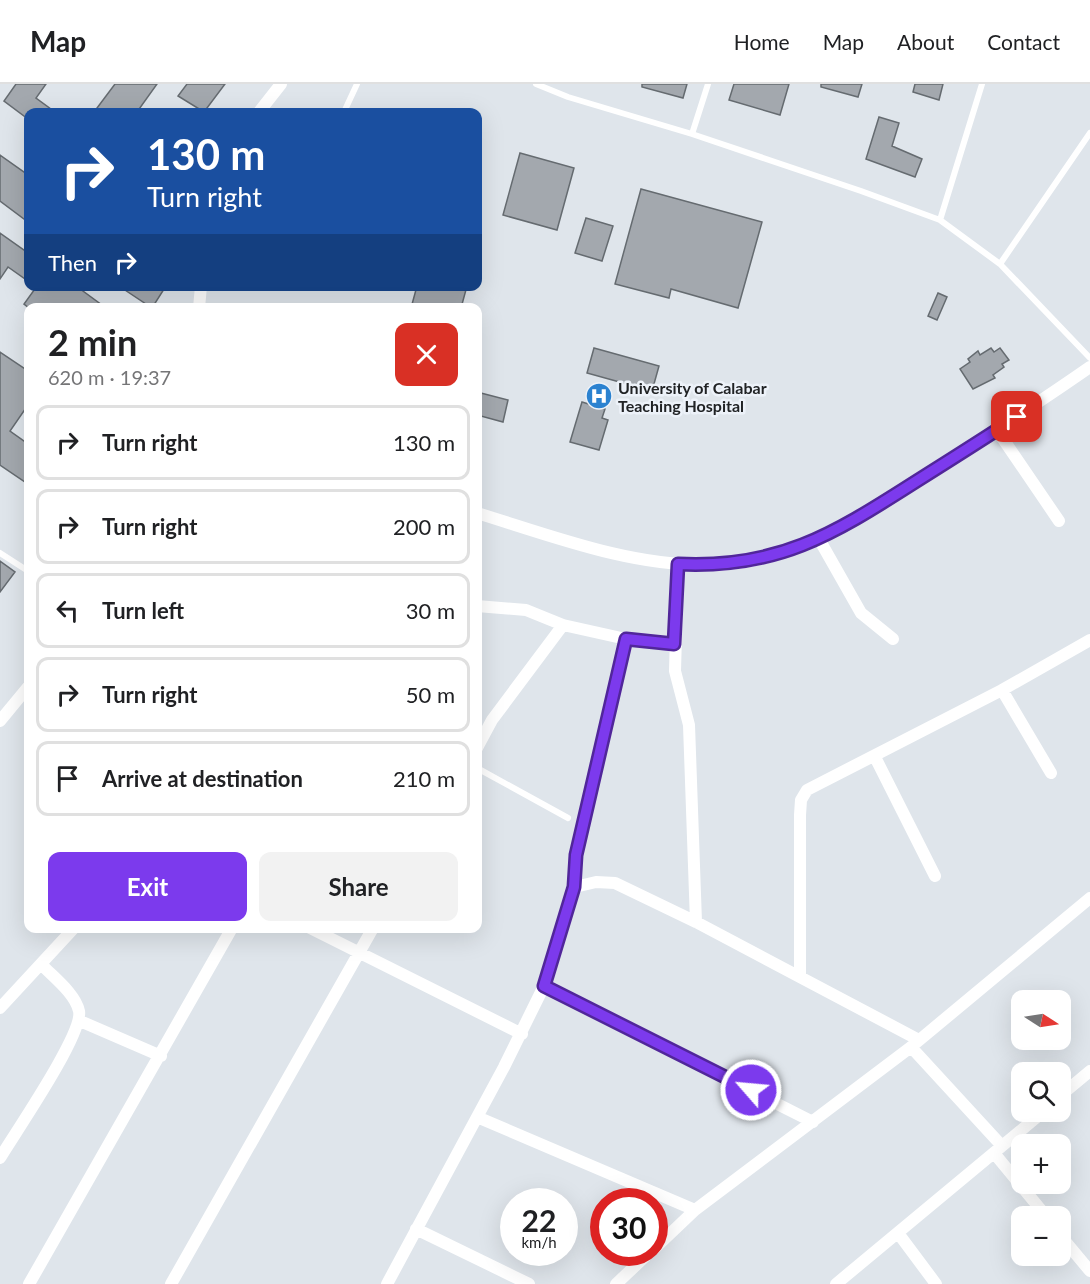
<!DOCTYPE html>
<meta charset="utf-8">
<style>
:root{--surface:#fff;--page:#f2f2f2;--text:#202124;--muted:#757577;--line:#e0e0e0;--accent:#7c3aed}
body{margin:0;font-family:Lato,sans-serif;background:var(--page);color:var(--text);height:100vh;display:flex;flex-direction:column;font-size:22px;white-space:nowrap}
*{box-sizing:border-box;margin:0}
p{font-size:20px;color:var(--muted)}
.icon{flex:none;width:33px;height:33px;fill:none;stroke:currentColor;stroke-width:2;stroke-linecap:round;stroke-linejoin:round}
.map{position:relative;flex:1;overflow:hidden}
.drawer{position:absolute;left:24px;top:219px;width:458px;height:630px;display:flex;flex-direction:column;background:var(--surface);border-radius:12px;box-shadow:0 6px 24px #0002}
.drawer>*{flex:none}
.banner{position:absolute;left:24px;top:24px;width:458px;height:183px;border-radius:12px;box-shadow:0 6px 24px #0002;background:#1a4fa0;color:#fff;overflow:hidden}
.needle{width:39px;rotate:102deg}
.controls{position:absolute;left:1011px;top:906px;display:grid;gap:12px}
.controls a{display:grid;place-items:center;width:60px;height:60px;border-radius:12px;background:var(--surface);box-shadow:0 6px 24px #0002;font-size:30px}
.speed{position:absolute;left:500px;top:1104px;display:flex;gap:12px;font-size:30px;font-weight:700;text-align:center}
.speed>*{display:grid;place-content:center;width:78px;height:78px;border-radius:50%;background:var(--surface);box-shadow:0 6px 24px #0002;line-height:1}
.speed small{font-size:15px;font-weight:400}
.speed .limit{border:9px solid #d22;background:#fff;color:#111}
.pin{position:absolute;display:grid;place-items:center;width:51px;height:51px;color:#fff;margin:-26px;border-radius:12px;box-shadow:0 3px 9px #0006}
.me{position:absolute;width:66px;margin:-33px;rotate:297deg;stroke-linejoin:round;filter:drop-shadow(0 0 4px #0008)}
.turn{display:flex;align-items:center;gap:21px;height:126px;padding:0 24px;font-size:27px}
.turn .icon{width:78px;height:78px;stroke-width:2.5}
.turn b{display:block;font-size:42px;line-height:51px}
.then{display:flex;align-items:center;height:57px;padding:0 24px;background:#0003;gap:12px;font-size:22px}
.round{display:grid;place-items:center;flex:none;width:63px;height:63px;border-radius:12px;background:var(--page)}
.headline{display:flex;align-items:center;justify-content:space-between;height:102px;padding:0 24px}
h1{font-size:36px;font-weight:700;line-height:45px}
.action{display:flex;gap:12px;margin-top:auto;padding:12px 24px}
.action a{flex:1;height:69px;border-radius:12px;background:var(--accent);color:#fff;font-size:24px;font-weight:700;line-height:69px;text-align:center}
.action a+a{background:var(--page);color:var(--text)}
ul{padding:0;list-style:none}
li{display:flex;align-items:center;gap:18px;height:75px;margin:0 12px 9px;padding:0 12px;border:3px solid var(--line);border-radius:12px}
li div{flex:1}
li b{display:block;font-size:22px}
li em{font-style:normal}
header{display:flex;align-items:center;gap:36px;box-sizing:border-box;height:84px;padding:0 30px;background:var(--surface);border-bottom:2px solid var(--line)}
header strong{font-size:28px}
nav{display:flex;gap:33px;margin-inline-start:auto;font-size:21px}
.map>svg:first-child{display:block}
</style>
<header>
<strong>Map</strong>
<nav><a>Home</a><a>Map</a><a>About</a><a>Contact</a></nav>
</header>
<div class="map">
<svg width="1090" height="1200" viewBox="0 0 1090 1200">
<rect width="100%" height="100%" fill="#dfe5eb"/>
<path fill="#a3a8ae" stroke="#656b70" stroke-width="1.5" d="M16,0H46L36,14L55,28H28V35L4,17Z
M115,0H157L137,28H94Z
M187,0H225L204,28L178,12Z
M642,0H687L683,14L642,3Z
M734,0H789L780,31L729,16Z
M821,0H862L858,13L821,3Z
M915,0H943L939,16L913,8Z
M879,33L899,39L892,62L922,75L915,93L866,75Z
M520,69L574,84L557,146L503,131Z
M0,71L28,91V138L0,117Z
M641,105L762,138L738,224L671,205L669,214L615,200Z
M586,134L613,142L602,177L575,169Z
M0,149L28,169V197L8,183L0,195Z
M37,202H76L106,224H29L24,220Z
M119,202H166L152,224Z
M417,202H467L461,224H411Z
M938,209L947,213L937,236L928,232Z
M594,264L659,282L652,307L587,289Z
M991,264L994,268L1000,264L1009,276L1002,280L1004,283L993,291L995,294L973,305L960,285L970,278L968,275L978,267L980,271Z
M0,268L28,287V321L10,347L28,360V400L0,381Z
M477,308L508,316L503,338L477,331Z
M582,318L605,325L602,334L608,336L599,366L570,358Z
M0,477L15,488L0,508Z"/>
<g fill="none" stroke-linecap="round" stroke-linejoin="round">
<path stroke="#fff" stroke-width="6" d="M536,0L568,13L692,50L861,107L940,136L1000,180L1090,274
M344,28L357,0
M692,50L708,0
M940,136L982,0
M1000,180L1090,49
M0,469L28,487
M477,684L568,734"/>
<path stroke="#fff" stroke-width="12" d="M259,28L281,0
M199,224L201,202
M997,346L1059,437
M477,429C552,452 632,483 711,481C798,480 868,428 938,384C989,351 1040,318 1090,283
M819,455L861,529L893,555
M678,480L675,587L689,641L696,838
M477,522L526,526L563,541L626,555L674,560
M1002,606L1051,689
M0,637L28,603
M477,664L492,636L563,541
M875,673L935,792
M575,803L596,798L615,799L696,838L919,956
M310,844L522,950
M800,893V731L801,716L807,706L1002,606L1090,556
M544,902L813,1038
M0,924L74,844
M80,937L161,972
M911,963L1002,1062
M1060,1012L1090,987
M477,1033L695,1126
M994,1069L1046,1132
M0,1074C15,1049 84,949 79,927C75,909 53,893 41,880
M416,1145L529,1200
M898,1149L936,1200
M1060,1151L1090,1187
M654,1165L695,1126L911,963L1090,814
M29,1200L232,844
M171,1200L373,844
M387,1200L504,983L544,902L575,803L576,771L626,555
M616,1200L650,1168
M836,1200L1043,1028"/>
</g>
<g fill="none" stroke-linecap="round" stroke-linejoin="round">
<defs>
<path id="route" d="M751,1006L544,902L574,803L576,771L626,555L674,560L678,480C777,485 832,451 912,400C947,378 982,356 1017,333"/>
</defs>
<use href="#route" stroke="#51269a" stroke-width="15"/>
<use href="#route" stroke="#7c3aed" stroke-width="10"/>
</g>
<defs>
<symbol id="hospital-disc" viewBox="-11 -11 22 22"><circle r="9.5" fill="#2b82d0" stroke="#edf2f9"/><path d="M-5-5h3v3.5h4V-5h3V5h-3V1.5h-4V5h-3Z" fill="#fff"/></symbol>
</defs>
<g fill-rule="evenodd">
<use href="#hospital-disc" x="584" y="297" width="30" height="30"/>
</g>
<g text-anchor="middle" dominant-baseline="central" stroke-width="5" stroke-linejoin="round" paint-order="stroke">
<g font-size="16" font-weight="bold" fill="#212325" stroke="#edf2f9" text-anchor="start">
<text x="618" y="303">University of Calabar<tspan x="618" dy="18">Teaching Hospital</tspan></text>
</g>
</g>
</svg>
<div class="controls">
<a><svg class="needle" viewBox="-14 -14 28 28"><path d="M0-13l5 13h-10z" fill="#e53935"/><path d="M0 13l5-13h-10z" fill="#757577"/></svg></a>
<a><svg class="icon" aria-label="search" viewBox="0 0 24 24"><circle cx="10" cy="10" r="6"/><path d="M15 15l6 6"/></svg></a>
<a>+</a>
<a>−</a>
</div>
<div class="speed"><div>22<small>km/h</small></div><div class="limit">30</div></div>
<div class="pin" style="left:1017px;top:333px;background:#d93025"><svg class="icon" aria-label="arrive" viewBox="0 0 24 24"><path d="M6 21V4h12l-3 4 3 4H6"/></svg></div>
<svg class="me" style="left:751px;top:1006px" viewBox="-20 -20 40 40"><circle r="17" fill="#7c3aed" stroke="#fff" stroke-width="3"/><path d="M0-11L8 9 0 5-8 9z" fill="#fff"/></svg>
<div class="banner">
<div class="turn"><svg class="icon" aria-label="right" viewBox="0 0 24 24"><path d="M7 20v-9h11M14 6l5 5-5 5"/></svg><div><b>130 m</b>Turn right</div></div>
<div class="then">Then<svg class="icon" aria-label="right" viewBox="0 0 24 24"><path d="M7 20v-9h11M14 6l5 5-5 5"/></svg></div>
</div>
<section class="drawer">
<div class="headline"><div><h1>2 min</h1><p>620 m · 19:37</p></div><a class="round" style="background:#d93025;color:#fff"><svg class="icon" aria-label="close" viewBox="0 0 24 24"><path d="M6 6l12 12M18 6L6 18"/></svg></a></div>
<ul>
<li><svg class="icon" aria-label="right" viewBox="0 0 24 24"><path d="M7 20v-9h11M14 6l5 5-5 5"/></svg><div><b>Turn right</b></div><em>130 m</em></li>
<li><svg class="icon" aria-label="right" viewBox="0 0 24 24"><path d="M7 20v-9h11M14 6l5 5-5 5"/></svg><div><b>Turn right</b></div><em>200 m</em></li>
<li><svg class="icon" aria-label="left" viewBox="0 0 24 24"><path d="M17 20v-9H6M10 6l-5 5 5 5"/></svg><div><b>Turn left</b></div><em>30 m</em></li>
<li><svg class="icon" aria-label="right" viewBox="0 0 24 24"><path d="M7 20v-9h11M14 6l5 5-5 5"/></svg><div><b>Turn right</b></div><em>50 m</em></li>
<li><svg class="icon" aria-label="arrive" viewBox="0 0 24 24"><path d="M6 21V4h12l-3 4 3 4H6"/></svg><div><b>Arrive at destination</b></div><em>210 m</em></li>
</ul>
<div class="action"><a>Exit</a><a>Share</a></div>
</section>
</div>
